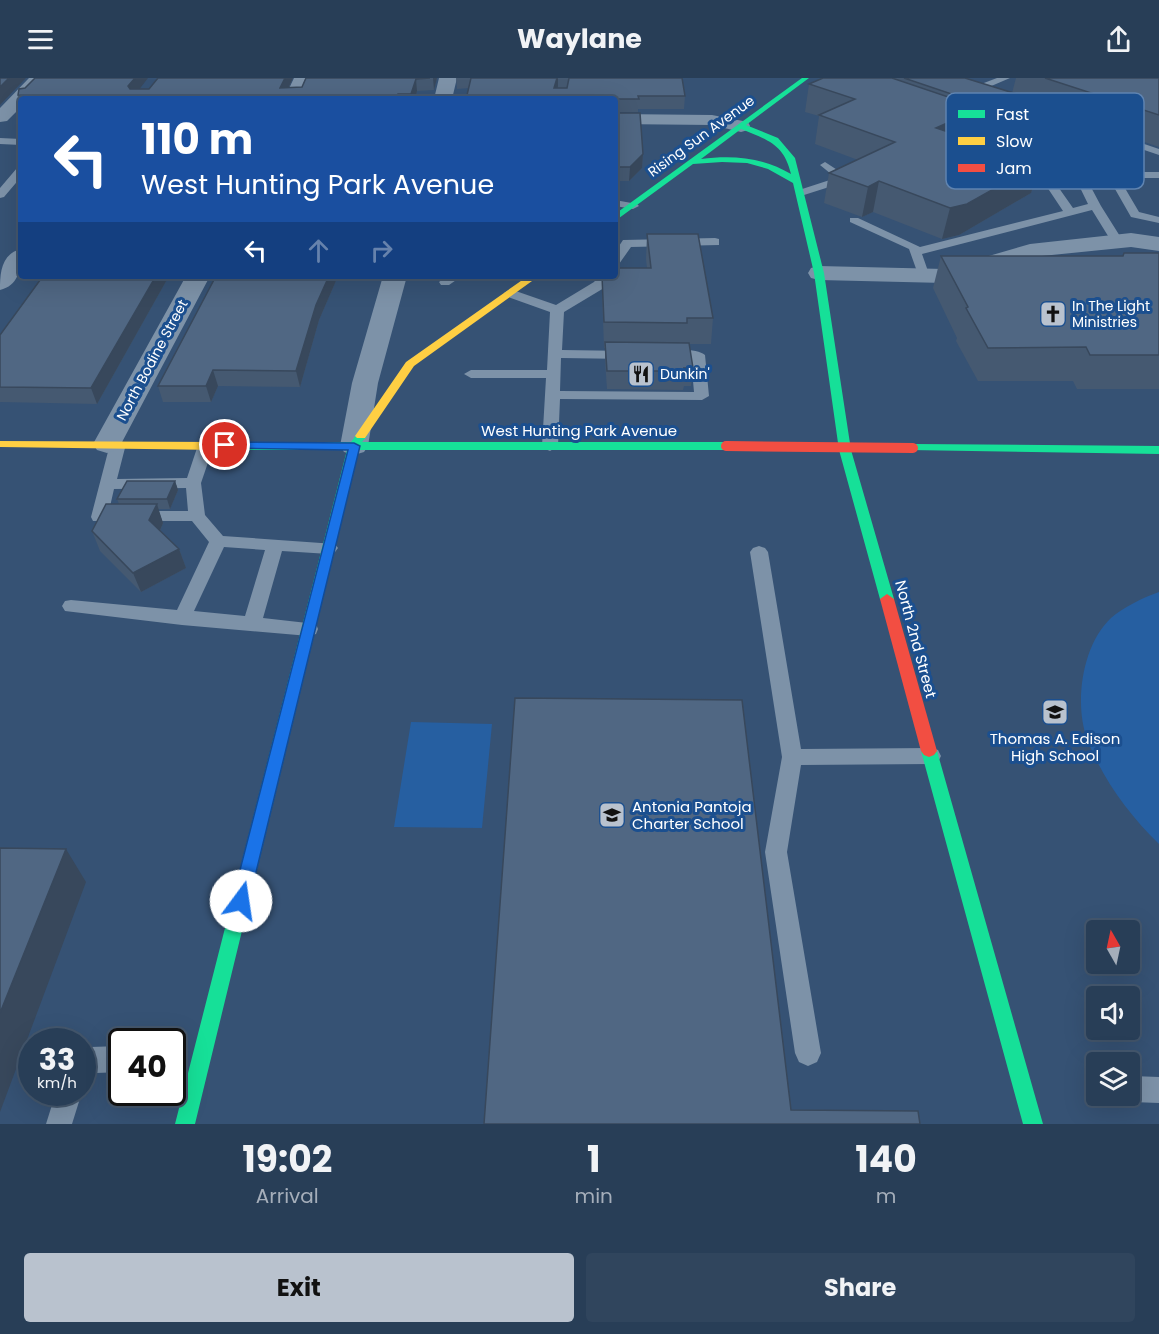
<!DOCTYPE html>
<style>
:root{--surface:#283e57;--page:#30455d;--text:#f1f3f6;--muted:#a5aeba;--line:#44576d;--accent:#b9c2ce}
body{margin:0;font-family:Poppins,sans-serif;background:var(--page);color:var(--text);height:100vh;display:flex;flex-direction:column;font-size:22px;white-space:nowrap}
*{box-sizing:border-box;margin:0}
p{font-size:20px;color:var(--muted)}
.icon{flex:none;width:33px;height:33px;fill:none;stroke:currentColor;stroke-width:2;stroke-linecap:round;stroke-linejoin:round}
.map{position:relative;height:1046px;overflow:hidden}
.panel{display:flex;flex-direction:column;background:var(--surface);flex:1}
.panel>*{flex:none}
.banner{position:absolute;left:18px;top:18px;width:600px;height:183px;border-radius:6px;box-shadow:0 6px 24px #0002,0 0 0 2px var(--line);background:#1a4fa0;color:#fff;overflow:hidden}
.needle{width:39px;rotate:351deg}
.controls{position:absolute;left:1086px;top:842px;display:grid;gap:12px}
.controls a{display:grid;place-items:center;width:54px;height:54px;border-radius:6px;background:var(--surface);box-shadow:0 6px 24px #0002,0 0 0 2px var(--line);font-size:30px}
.speed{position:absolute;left:18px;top:950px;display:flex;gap:12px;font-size:30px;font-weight:700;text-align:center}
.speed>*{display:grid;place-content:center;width:78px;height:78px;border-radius:50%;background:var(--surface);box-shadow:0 6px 24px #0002,0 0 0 2px var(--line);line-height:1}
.speed small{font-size:15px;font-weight:400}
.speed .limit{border:3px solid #111;border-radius:9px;background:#fff;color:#111}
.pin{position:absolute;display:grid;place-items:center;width:51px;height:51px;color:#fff;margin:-26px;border:3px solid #fff;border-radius:50%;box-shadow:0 2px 6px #0007}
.me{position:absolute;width:66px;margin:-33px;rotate:14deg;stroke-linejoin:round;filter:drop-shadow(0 0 4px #0008)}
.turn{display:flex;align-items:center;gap:21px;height:126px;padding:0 24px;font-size:27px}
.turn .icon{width:78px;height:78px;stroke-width:2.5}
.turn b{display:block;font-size:42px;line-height:51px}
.lanes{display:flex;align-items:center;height:57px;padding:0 24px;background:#0003;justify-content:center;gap:30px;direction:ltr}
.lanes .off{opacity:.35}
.eta{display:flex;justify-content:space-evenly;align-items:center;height:102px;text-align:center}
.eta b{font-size:36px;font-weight:700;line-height:42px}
.action{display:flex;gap:12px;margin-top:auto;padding:12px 24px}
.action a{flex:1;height:69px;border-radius:6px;background:var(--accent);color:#111;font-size:24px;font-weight:700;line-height:69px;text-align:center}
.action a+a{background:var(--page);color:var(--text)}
header{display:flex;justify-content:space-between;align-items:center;height:78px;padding:0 24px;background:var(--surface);font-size:27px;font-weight:700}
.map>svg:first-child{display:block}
</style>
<header><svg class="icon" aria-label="menu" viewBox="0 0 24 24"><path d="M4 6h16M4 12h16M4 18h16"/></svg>Waylane<svg class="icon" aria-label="share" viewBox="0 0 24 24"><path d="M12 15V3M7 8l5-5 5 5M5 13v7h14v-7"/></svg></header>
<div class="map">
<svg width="1159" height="1046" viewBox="0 0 1159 1046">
<rect width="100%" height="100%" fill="#365274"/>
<path fill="#265fa1" d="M1159,514V766C1129,737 1102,700 1087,661C1074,625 1082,567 1111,540C1122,530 1144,519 1159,514Z
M411,644L492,646L482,750L394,749Z"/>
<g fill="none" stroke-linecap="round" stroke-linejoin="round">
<path fill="#7d92a8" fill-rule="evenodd" d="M951,0H962L976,8L997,0H1010L975,15Z
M991,16H997L1159,71V77L991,20Z
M949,44H957L1077,83L1101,128L1123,163L1121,166H1113L1092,132L922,176L929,196L923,200L919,199L909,171L850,144V140H858L920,169L1063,133L1033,88L1038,85L1042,86L1073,130L1088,126L1069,87L949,48Z
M0,60L21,61V67L0,66Z
M825,84L848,99V103L804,117H796V113L836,100L820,87Z
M21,89V99L4,119L0,120V110L17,90Z
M1159,94V100H1119L1139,134L1159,139V145L1131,139L1107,97L1112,94Z
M615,122L637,126L639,128L633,131L615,128Z
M715,160L719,161V167L631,169L619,186L615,187V174L623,162Z
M447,198H462L449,207H441L439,204Z
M599,198H611L604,210L564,234L562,272L629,273L636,277L629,281L561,280L560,313L694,314L691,281H666L659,277C667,270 697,270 705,277L709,318L702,322L560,321L558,368L550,373L545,371L542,368L546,300H471L464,296L471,292H547L550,234L505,218L504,215L510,211L556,227L594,204Z
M118,361L126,366L117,401L187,400L198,367L206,362L211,364L214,367L201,405L205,437L223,458L335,466L338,470L335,474L329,476L282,473L263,540L316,546L318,551L316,556L309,558L182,547L65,533L62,528L65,523L71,522L177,532L209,464L192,443H93L91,439L110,366ZM186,410L188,433H109L114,411ZM224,469L265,472L245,538L194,533Z
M759,468L765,470L768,474L801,671L931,670L938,672L941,678L938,684L931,686L801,687L787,774L821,975L817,984L808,988L799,984L795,975L765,774L782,679L750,474L753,470Z
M122,968V994L96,995L91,1000L82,1004V972L90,969Z
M1132,998L1159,999V1025L1132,1024L1123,1020L1121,1017H1130V999Z
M56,1014H82L72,1046H46Z"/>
<path fill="#7d92a8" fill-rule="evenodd" d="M29,0H48L28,21H21V29L7,43L0,44V30Z
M294,0H312L302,21H284Z
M439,0H457L452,21H434Z
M615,36L712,37L748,44L750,48L748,52L741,54L712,47L615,46Z
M1131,155L1159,159V173L1131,169L1032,179L945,205L819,202L811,200L808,195L811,190L819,188L944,191L1030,166Z
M21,171C21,189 20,207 0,212C0,195 1,176 21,171Z
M186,198H210L121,366L117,372L107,375L97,372L93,366Z
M383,198H407L378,305L368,368L364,374L354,377L344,374L340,368L352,305Z"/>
<path fill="#16e098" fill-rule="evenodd" d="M802,0H809L746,47L778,60L795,80L824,195L851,372L894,521L887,526L880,521L839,372L814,195L793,105L768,91L747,85L722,84L693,86L615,143V136ZM741,51C768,62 784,66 791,96C763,79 732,77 701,81Z
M361,355L367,358L362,364H726L732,368L726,372H359L195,1046H175L347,372H218L212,368L218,364H351L357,356Z
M913,366L1159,368V376L909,372L907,370L909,368Z
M929,667L934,669L937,673L1043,1046H1023L921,673L924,669Z"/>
<path fill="#ffcf43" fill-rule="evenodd" d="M528,198H539L414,288L365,360H357L355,358L406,284Z
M0,363L218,364L224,368L218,372L0,369Z"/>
<path fill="#f24e42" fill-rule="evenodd" d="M887,516L894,521L937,673L934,677L929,679L924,677L921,673L880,521Z"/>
<path stroke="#f24e42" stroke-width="10" d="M726,368L913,370"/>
</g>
<path fill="#455971" d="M158,0H293L289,10L302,9L306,0H437L434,12L417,13L415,21H21V24L18,17L25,10L149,11Z
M456,0H682L685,18L684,31H638V34H615V21H467L469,10L457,11Z
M823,0H965L1012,15L1016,0H1159V69L1019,21L1014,39L987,52L976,48L974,58L968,61L1040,85L1031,115L959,157L942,161L873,134L862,139L824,125L829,95L858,82L815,66L819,38L805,34L809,6Z
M615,35L643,76L642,90L629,103H615Z
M647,156L713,240L711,266H689L693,290L691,308H684L683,312L607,311L605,283V270H604L602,215V198H615L647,190L646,181Z
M1124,175H1159V311H1077L1073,303H978L956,263L957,260L933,210L941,178H1123Z
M43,198H169L97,326L0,324V257Z
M216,198H338L319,242L300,309L218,308L211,324H163L158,308Z
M175,403L178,412L170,431H158L163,445L160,453L179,471L186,490L141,514L100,473L92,453L119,426L117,421Z"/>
<path fill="#38485c" d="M9,0H26L0,27V9Z
M135,0H148L135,17L128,8Z
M285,0H293L283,21L280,10Z
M433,0H437L434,12Z
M557,0H558V8L555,21L554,10Z
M416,1L417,13L415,21H411V16Z
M1020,17L1014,39L987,52L993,30Z
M981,30L974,58L930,79L936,50Z
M643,76L642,90L629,103L630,89Z
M1040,85L1031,115L959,157L942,161L950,130Z
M879,103L873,134L862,139L868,109Z
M156,198H169L97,326L91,310Z
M329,198H338L319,242L300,309L296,293L316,227Z
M213,292L218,308L211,324L206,308Z
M175,403L178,412L170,431L167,421Z
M157,426L163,445L156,462L149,442Z
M179,471L186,490L141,514L133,495Z
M66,771L86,804L0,1034V935Z"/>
<path fill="#506783" stroke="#38485c" stroke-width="1.5" d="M0,0H9L0,9Z
M35,0H135L128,8L130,11H149L158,0H285L280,10L302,9L306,0H430L416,1L411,16H398L397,21H160L163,18L18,17L19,11L25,10Z
M471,0H557L554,10H567L569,0H682L685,18H638L639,21H535L536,18L467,17Z
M823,0H892L981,30L936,50L1040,85L967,126L950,130L879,103L868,109L829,95L895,64L819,37L855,21L809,6Z
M904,0H965L1020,17L993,30Z
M1045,0H1159V37Z
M615,35H640L643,76L630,89H615Z
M647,156H698L713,240H687V245L604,244L602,198H615V190H651Z
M1124,175H1159V277H1090L1086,269L988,270L966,230L968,229L941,178H1123Z
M43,198H156L91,310L0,309V257Z
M216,198H329L316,227L296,293L213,292L206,308H158Z
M605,264L689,265L693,290H684L685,293H607Z
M127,403H175L167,421H117Z
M106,426H157L149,442L179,471L133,495L92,453Z
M515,620L742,622L791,1032L918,1033L920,1046H484Z
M0,770L66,771L0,935Z"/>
<path fill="#1a73e8" stroke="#114b97" stroke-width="1.5" d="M225,364L354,365L360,368L249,823L247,828L241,830L235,828L232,823L348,372L221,370L220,367Z"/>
<defs>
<symbol id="church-square" viewBox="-11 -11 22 22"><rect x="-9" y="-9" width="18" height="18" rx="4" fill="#b9c2ce" stroke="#1b4f8f"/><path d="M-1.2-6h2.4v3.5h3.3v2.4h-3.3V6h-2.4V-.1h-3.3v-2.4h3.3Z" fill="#111"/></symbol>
<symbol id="restaurant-square" viewBox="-11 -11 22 22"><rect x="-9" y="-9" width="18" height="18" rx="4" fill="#b9c2ce" stroke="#1b4f8f"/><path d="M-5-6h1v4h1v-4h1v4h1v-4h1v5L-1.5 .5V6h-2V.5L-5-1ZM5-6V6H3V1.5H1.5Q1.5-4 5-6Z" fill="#111"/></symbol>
<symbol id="school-square" viewBox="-11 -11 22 22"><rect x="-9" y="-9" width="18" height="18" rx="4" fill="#b9c2ce" stroke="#1b4f8f"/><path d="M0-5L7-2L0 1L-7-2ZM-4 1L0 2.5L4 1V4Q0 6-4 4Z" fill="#111"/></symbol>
</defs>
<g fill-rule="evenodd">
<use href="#church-square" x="1038" y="221" width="30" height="30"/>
<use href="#restaurant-square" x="626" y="281" width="30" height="30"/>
<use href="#school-square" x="1040" y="619" width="30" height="30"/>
<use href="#school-square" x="597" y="722" width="30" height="30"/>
</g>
<g text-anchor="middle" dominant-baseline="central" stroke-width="6" stroke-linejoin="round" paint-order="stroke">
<g font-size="14" fill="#fff" stroke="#1b4f8f">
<text transform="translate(701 58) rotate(-36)">Rising Sun Avenue</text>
<text transform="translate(152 282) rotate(-62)">North Bodine Street</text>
</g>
<g font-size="14" fill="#fff" stroke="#1b4f8f" text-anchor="start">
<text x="1072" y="228">In The Light<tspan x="1072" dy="16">Ministries</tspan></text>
<text x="660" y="296">Dunkin'</text>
</g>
<g font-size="15" fill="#fff" stroke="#1b4f8f">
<text x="579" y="352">West Hunting Park Avenue</text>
<text transform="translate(916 561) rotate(75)">North 2nd Street</text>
</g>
<g font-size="15" fill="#fff" stroke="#1b4f8f">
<text x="1055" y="660">Thomas A. Edison<tspan x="1055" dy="17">High School</tspan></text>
<text x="632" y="728" text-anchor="start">Antonia Pantoja<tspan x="632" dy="17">Charter School</tspan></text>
</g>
</g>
<rect x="946" y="15" width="198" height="96" rx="9" fill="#1b4f8f" stroke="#5f84b1" stroke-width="1.5"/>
<rect x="958" y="32" width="27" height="8" fill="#16e098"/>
<rect x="958" y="59" width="27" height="8" fill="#ffcf43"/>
<rect x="958" y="86" width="27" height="8" fill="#f24e42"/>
<g font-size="16" fill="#fff">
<text x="996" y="42">Fast</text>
<text x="996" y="69">Slow</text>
<text x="996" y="96">Jam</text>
</g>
</svg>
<div class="controls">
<a><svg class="needle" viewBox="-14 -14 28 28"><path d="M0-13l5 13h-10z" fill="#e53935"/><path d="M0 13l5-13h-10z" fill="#a5aeba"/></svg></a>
<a><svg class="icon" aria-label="sound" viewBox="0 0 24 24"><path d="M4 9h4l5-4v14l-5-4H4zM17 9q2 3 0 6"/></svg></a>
<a><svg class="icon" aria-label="layers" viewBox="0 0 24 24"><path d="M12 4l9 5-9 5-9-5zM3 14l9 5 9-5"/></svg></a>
</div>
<div class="speed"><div>33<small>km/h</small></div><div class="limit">40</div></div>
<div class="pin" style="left:225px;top:367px;background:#d93025"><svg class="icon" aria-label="arrive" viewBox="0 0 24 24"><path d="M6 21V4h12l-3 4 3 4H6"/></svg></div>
<svg class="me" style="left:241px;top:823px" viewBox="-20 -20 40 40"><circle r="19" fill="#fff"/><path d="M0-13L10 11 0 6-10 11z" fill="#1a73e8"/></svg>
<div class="banner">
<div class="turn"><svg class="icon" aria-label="left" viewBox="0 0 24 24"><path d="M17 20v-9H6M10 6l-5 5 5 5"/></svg><div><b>110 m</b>West Hunting Park Avenue</div></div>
<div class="lanes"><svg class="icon" aria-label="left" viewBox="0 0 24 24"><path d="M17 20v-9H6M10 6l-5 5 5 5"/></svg><svg class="icon off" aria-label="ahead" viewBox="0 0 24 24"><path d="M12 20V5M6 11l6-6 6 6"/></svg><svg class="icon off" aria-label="right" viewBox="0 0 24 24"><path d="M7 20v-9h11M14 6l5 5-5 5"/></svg></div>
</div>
</div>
<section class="panel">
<div class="eta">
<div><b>19:02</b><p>Arrival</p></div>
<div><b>1</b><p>min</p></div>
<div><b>140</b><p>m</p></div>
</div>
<div class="action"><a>Exit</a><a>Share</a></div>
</section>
